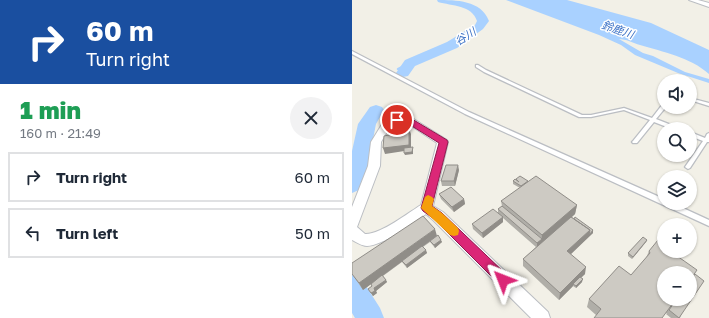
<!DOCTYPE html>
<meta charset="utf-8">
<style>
:root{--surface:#fff;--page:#f2f2f3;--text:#1f2937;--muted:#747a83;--line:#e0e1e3}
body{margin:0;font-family:"Golos Text","Noto Sans JP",sans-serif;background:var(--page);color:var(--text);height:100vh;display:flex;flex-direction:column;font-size:15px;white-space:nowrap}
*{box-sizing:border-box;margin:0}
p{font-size:13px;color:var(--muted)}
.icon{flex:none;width:22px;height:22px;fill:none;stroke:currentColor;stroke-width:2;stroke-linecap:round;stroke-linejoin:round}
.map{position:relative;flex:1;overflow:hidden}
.details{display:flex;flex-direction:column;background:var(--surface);width:352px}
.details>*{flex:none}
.guide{background:#1a4fa0;color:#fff;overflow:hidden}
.fabs{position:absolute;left:305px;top:74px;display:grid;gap:8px}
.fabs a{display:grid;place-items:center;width:40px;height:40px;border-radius:50%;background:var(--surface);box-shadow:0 1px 3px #0004;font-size:20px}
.pin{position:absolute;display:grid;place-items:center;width:34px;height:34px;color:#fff;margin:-17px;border:2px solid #fff;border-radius:50%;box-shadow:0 1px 4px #0007}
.me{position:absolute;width:44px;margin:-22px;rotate:315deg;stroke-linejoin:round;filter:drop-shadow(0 0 3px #0008)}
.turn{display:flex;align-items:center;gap:14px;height:84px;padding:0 20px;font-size:18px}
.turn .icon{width:52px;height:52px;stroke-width:2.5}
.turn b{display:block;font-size:28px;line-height:34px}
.round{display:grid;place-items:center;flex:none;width:42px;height:42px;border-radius:21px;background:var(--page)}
.headline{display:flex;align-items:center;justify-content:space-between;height:68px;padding:0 20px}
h1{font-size:24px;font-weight:800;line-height:30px;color:#1e9e55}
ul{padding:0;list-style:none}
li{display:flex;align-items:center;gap:12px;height:50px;margin:0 8px 6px;padding:0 12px;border:2px solid var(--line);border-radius:0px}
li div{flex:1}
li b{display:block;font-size:15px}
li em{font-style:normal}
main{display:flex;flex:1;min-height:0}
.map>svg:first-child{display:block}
</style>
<main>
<section class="details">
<div class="guide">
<div class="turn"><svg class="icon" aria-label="right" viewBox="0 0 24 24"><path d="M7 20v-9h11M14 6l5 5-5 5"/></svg><div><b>60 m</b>Turn right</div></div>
</div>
<div class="headline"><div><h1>1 min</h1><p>160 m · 21:49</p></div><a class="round"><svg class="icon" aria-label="close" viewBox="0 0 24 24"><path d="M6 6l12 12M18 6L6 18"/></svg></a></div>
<ul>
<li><svg class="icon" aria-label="right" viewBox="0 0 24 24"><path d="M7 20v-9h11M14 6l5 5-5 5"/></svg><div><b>Turn right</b></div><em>60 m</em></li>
<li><svg class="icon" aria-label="left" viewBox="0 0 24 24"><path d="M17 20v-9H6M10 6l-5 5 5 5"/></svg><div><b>Turn left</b></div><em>50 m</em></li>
</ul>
</section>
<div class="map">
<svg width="357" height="318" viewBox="0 0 357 318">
<rect width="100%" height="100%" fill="#f2f0e7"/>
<path fill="#a9d1ff" d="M154,0H215L299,23L357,50V74C338,57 311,52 288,45C281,43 274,39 267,39L291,53L301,56L333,72L357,79V83L326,73L283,55L269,45L247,35Z"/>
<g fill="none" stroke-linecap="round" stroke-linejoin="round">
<path stroke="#a9d1ff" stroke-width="2.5" d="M46,69L58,63"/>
<path fill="#a9d1ff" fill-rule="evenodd" d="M85,0C104,0 129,0 137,21L131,29L105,48L63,66L56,76L51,77L46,76L44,73L53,60L95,42L123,25L125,21C120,5 100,6 86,2Z
M24,105L30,107L32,110L24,124L14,175L7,190L0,193V151L6,124L18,107Z
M0,275L9,278L28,308L32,318H3L0,313Z"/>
<defs>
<path id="lane" d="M0,51L117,112L312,199V203H320L357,220V226L113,114L0,54Z
M124,65H126L134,70L230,115H239L272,108L300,118L310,105H312V107H314L304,119L327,128L328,129H320L302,122L285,143H281L280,142L281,141L298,120L272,110L239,117H227L132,72L124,67Z
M338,98L357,103V106L338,100Z
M338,132L353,138L355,134L357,133V142H355L338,168L336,169L333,167L351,141L338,136Z"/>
<path id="street" d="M337,0H346L357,3V7Z
M45,117L60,118L95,140L96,142L81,206L91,212L196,312L198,318H179L81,220L74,214C61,223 30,246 15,246C10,246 4,242 0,240V207L16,166L19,142L32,121ZM46,123H55L85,143L69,205C56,213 28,235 13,234L5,227L28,166L29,142L39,125Z"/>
</defs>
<use href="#lane" stroke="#bbbec3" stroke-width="2.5"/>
<use href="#street" stroke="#bbbec3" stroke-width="2"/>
<use href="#lane" fill="#fff" fill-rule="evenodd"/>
<use href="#street" fill="#fff" fill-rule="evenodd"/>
</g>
<path fill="#b0aea8" d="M107,170L103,186H90L89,181Z
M164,179L176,181V182L225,205L223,214L220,217L241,233L218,254L233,274L229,278L230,282L224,288L221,286L207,300L171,266V259L184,247L151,218V222L131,238L121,229L120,224L146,213V209L150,206L149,201L168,188L161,184V181L164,180Z
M87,194L112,199L113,204L102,212L89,199Z
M85,236L90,242L83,248L79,243L78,242L71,247L75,253L55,268L50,262L31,276L35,282L24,291L25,293L21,296L16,289L20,286L19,284L11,290L0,274Z
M295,240L294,242L280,259L276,256V253Z
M297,251H312L326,256L343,274L328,318H319L314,314L315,313L244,315L235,307L237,299L279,275L294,258Z"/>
<path fill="#908d88" d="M57,129L59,134V150L33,154L31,148Z
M61,147V154L53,155L52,153Z
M106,165L107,170L103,186L102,181Z
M112,199L113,204L102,212L100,207Z
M225,205L223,214L189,244L190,235Z
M151,217V222L131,238L130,233Z
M83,229L85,236L11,290L7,283Z
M238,230H241V233L216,257L215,251Z
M190,239L189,244L185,248V243Z
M89,240L90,242L83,248L82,245Z
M295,240L294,242L280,259L281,257Z
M74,250L75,253L55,268L54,265Z
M234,267L233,274L222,284H221V286L207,300L208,293Z
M231,279L230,282L224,288V286Z
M34,280L35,282L24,291L25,293L21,296L19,293L22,288Z"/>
<path fill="#cdcac3" stroke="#908d88" d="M57,129V145L31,148L32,136L51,132V130Z
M61,147L60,152L52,153V148Z
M94,165H106L102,181H89Z
M168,176L176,181L169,186L161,181L163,179L167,182L164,179Z
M184,176L225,205L190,235L149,201Z
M99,187L112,199L100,207L87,194Z
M150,206L190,239L185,243L146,209Z
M141,209L151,217L130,233L120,224Z
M71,216L83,229L7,283L0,274V263Z
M219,217L238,230L215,251L234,267L208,293L171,259Z
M223,217L241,230L237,235L238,230L222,219Z
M86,235L89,240L82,245L78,241Z
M291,237L295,240L281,257L276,253Z
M311,237H312V251H318L345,270L338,280V273H312V299H324L310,318H242L249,309L237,299L267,266L279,275L298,253L297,251L306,240L308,241Z
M70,246L74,250L54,265L50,261Z
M318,251H325L328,253L326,256Z
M343,274L352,281L327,318L317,310L325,299H338V281Z
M30,275L34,280L22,288L23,291L19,293L16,289L20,286L19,284Z
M228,277L231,279L224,286L221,284Z"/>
<path fill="#db2777" stroke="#8e194d" d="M45,117L60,119L95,140L96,142L80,206L90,213L156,276L157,280L156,284L151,286L147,284L82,219L71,211L69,208L87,143L55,123L43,121V118Z"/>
<path fill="#f59e0b" d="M76,195L80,197L82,199L80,206L90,213L106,228L107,231L106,235L102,236L98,235L69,208L73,197Z"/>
<g text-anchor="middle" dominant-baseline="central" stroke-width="3" stroke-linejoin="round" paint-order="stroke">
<g font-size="11" font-style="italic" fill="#3c72c6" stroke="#fff">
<text transform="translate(266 29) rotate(19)">鈴鹿川</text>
<text transform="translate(113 36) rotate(-32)">谷川</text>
</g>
</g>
</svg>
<div class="fabs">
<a><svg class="icon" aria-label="sound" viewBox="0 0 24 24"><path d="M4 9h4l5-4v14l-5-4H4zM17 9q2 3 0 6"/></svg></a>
<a><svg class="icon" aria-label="search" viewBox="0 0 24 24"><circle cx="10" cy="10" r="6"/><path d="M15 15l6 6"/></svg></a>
<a><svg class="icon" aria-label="layers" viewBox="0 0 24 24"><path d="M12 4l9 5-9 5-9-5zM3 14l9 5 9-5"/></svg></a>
<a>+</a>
<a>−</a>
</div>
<div class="pin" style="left:45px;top:120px;background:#d93025"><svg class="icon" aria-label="arrive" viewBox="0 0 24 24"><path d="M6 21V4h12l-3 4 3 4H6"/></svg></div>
<svg class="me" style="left:151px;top:280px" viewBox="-20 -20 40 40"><path d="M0-17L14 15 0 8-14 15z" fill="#db2777" stroke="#fff" stroke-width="4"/></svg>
</div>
</main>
